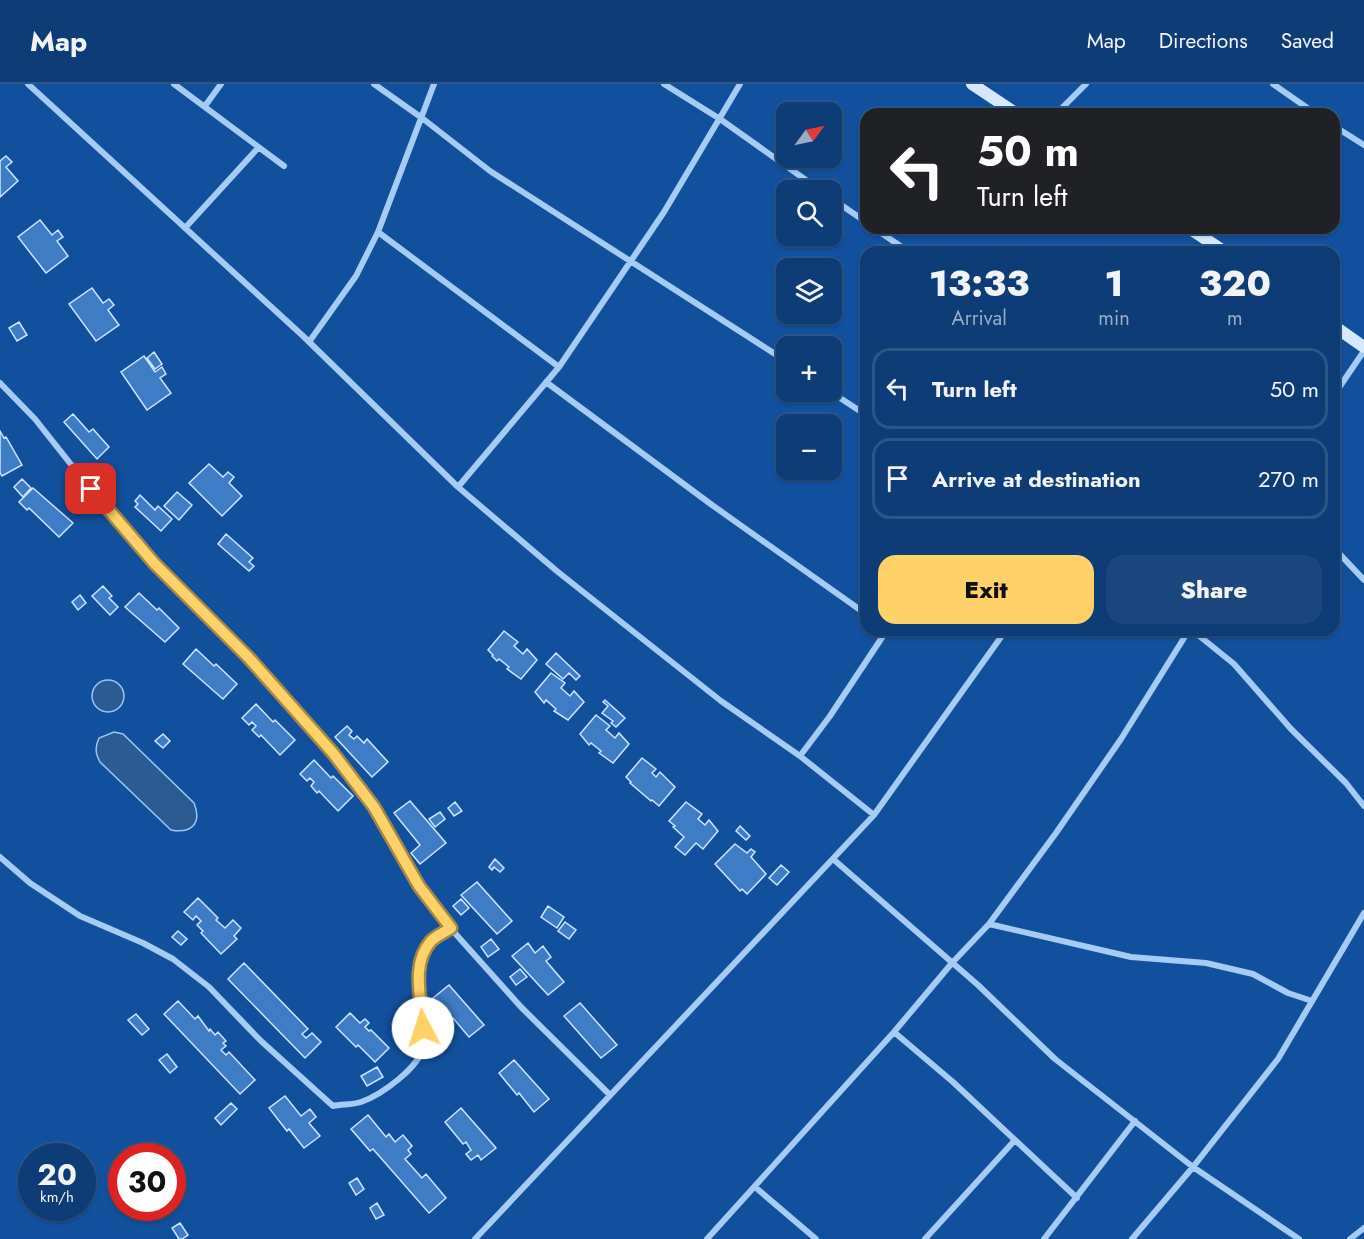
<!DOCTYPE html>
<meta charset="utf-8">
<style>
:root{--surface:#0d3c76;--page:#1b477e;--text:#f1f3f6;--muted:#9aadc5;--line:#2d5688;--accent:#ffd169}
body{margin:0;font-family:Jost,sans-serif;background:var(--page);color:var(--text);height:100vh;display:flex;flex-direction:column;font-size:22px;white-space:nowrap}
*{box-sizing:border-box;margin:0}
p{font-size:20px;color:var(--muted)}
.icon{flex:none;width:33px;height:33px;fill:none;stroke:currentColor;stroke-width:2;stroke-linecap:round;stroke-linejoin:round}
.map{position:relative;flex:1;overflow:hidden}
.details{position:absolute;left:860px;top:162px;width:480px;height:390px;display:flex;flex-direction:column;background:var(--surface);border-radius:18px;box-shadow:0 2px 4px #0004,0 0 0 2px var(--line)}
.details>*{flex:none}
.banner{position:absolute;left:860px;top:24px;width:480px;height:126px;border-radius:18px;box-shadow:0 2px 4px #0004,0 0 0 2px var(--line);background:#202124;color:#fff;overflow:hidden}
.needle{width:39px;rotate:57deg}
.tools{position:absolute;left:776px;top:18px;display:grid;gap:12px}
.tools a{display:grid;place-items:center;width:66px;height:66px;border-radius:12px;background:var(--surface);box-shadow:0 2px 4px #0004,0 0 0 2px var(--line);font-size:30px}
.speed{position:absolute;left:18px;top:1059px;display:flex;gap:12px;font-size:30px;font-weight:700;text-align:center}
.speed>*{display:grid;place-content:center;width:78px;height:78px;border-radius:50%;background:var(--surface);box-shadow:0 2px 4px #0004,0 0 0 2px var(--line);line-height:1}
.speed small{font-size:15px;font-weight:400}
.speed .limit{border:9px solid #d22;background:#fff;color:#111}
.pin{position:absolute;display:grid;place-items:center;width:51px;height:51px;color:#fff;margin:-26px;border-radius:12px;box-shadow:0 3px 9px #0006}
.me{position:absolute;width:66px;margin:-33px;rotate:355deg;stroke-linejoin:round;filter:drop-shadow(0 0 4px #0008)}
.turn{display:flex;align-items:center;gap:21px;height:126px;padding:0 18px;font-size:27px}
.turn .icon{width:78px;height:78px;stroke-width:2.5}
.turn b{display:block;font-size:42px;line-height:51px}
.eta{display:flex;justify-content:space-evenly;align-items:center;height:102px;text-align:center}
.eta b{font-size:36px;font-weight:800;line-height:42px}
.action{display:flex;gap:12px;margin-top:auto;padding:12px 18px}
.action a{flex:1;height:69px;border-radius:18px;background:var(--accent);color:#111;font-size:24px;font-weight:800;line-height:69px;text-align:center}
.action a+a{background:var(--page);color:var(--text)}
ul{padding:0;list-style:none}
li{display:flex;align-items:center;gap:18px;height:81px;margin:0 12px 9px;padding:0 6px;border:3px solid var(--line);border-radius:18px}
li div{flex:1}
li b{display:block;font-size:22px}
li em{font-style:normal}
header{display:flex;align-items:center;gap:36px;box-sizing:border-box;height:84px;padding:0 30px;background:var(--surface);border-bottom:2px solid var(--line)}
header strong{font-size:28px}
nav{display:flex;gap:33px;margin-inline-start:auto;font-size:21px}
.map>svg:first-child{display:block}
</style>
<header>
<strong>Map</strong>
<nav><a>Map</a><a>Directions</a><a>Saved</a></nav>
</header>
<div class="map">
<svg width="1364" height="1155" viewBox="0 0 1364 1155">
<rect width="100%" height="100%" fill="#11509d"/>
<path fill="#2c5a92" stroke="#97c6f8" stroke-width="1.5" d="M92 612a16 16 0 1 1 32 0a16 16 0 1 1-32 0Z
M114,648L123,650L194,719C202,739 192,750 171,746L100,678C95,669 95,663 99,654Z"/>
<path fill="#3e7cc5" stroke="#cee5fe" stroke-width="1.5" d="M6,72L12,78L6,83L18,97L0,113V77Z
M40,136L52,151L58,146L63,153L57,157L68,172L46,189L18,153Z
M92,204L103,219L109,215L114,221L108,226L119,241L96,257L69,220Z
M19,238L27,251L17,257L9,244Z
M154,268L162,280L155,285L147,274Z
M144,272L155,288L162,283L166,290L160,294L171,309L147,326L121,288Z
M73,330L89,348L93,345L109,363L97,375L64,338Z
M0,347L4,354L6,353L22,381L2,392L0,389Z
M209,380L223,393L228,388L234,393L229,399L242,412L222,432L189,399Z
M22,395L31,404L23,413L14,403Z
M33,404L73,439L59,453L29,424L27,426L19,418Z
M177,408L192,421L179,436L164,422Z
M140,411L155,426L158,422L172,435L161,447L135,423L138,420L135,417Z
M226,450L253,474L249,478L254,482L249,487L218,460Z
M103,502L112,512L109,514L118,523L110,531L92,512Z
M139,509L157,526L159,524L179,544L165,558L125,523Z
M80,511L86,519L78,526L72,518Z
M504,547L518,558L514,562L523,570L527,565L537,576L521,595L507,585L509,583L499,575L497,577L492,572L493,571L488,566Z
M196,565L214,582L216,580L237,600L223,615L183,580Z
M556,569L580,592L576,596L569,589L563,595L546,580Z
M551,589L565,599L561,604L570,612L574,607L584,618L568,636L554,627L556,625L546,616L544,619L535,608Z
M605,616L625,634L616,643L611,639L613,637L602,629L608,622L603,618Z
M256,620L273,638L275,636L295,656L280,671L261,651L259,653L252,646L256,642L252,638L249,641L242,634Z
M596,631L610,642L606,646L615,654L619,649L629,660L613,679L599,669L601,667L591,659L589,661L580,650Z
M347,642L352,647L349,651L354,655L357,652L364,659L367,655L388,678L372,693L335,653Z
M163,650L170,657L163,664L155,657Z
M642,674L656,685L652,689L656,693L660,688L675,703L659,722L652,716L651,717L630,699L631,698L626,693Z
M314,676L331,694L333,692L353,712L338,727L319,707L317,709L311,702L314,698L310,694L307,697L300,690Z
M410,717L446,759L420,780L411,769L420,761L394,729Z
M455,718L462,727L454,732L448,724Z
M686,718L702,730L698,735L705,741L709,736L718,747L703,765L696,759L685,771L675,763L684,753L673,743L675,742L669,737Z
M440,728L445,735L435,743L429,735Z
M740,742L750,752L746,756L736,747Z
M735,760L747,769L751,765L755,768L751,773L766,790L747,810L742,805L740,807L715,780Z
M495,775L504,784L500,788L494,783L492,786L489,783Z
M781,781L789,788L777,801L769,794Z
M477,798L512,837L497,850L461,811Z
M198,814L218,834L216,836L225,844L233,836L241,844L234,852L237,855L221,870L201,849L203,847L197,841L201,837L196,832L193,836L184,828Z
M461,815L469,824L461,831L453,822Z
M548,822L564,833L557,844L541,833Z
M565,838L576,846L569,855L558,847Z
M178,847L187,855L181,861L172,853Z
M491,855L499,865L488,873L481,863Z
M528,859L535,869L543,862L551,873L546,877L564,898L548,911L512,872Z
M244,879L308,945L302,950L306,954L312,949L321,958L305,974L228,895Z
M520,885L527,893L516,901L510,893Z
M449,901L484,941L469,953L453,934L451,936L433,914Z
M178,917L195,935L198,932L209,947L210,945L215,951L218,948L226,957L223,959L226,962L221,966L226,971L229,968L255,996L240,1010L164,930Z
M580,919L617,961L601,974L564,932Z
M350,929L360,939L365,935L369,939L365,943L369,947L371,946L389,964L375,978L358,961L356,963L336,943Z
M136,930L149,945L142,951L128,936Z
M167,970L177,983L170,989L159,976Z
M514,976L549,1015L534,1028L519,1009L517,1011L499,989Z
M377,983L383,993L367,1002L361,992Z
M285,1012L301,1032L310,1025L316,1033L309,1039L320,1052L304,1064L289,1045L287,1047L269,1024Z
M231,1019L237,1025L221,1041L215,1034Z
M461,1024L496,1064L481,1076L478,1071L471,1076L466,1070L471,1066L466,1058L463,1060L445,1038Z
M368,1031L386,1053L389,1050L395,1058L403,1051L412,1062L408,1066L411,1070L405,1075L422,1094L426,1090L446,1114L429,1129L373,1065L370,1067L351,1045Z
M357,1094L364,1105L356,1111L349,1099Z
M377,1119L384,1131L376,1135L370,1124Z
M180,1139L188,1151L182,1155H179L172,1144Z"/>
<g fill="none" stroke-linecap="round" stroke-linejoin="round">
<path stroke="#a6cbf5" stroke-width="6" d="M28,0L303,252L458,403L558,488L721,617L800,672L874,731
M174,0L284,82
M374,0L422,34L490,87L786,277
M664,0L720,35L820,106
M1273,0L1316,30
M205,22L221,0
M1056,30L1086,0
M1334,42L1364,61
M831,114L866,138
M185,144L258,64
M874,144L909,168
M378,148L559,283
M309,258L356,192L378,148L434,0
M546,298L712,421L866,530
M0,299L35,335L119,441L154,479L249,574L333,669L374,723L419,802L453,847L521,923L610,1011
M831,308L866,331
M1334,311L1364,267
M458,403L559,283L664,128L740,0
M1334,464L1364,496
M1192,546L1234,580L1291,645L1346,699L1364,722
M800,672L830,632L887,546
M0,773L30,799L80,832L143,859L173,875L209,903L261,957L333,1022C342,1020 352,1021 361,1018C381,1011 421,983 424,960C428,928 405,885 432,857C437,852 445,848 451,844
M833,775L978,901L1055,975L1193,1083L1299,1155
M989,840L1131,873L1206,879L1253,890L1288,909L1312,917
M894,948L953,998L1077,1114
M755,1103L816,1155
M475,1155L874,731L1006,546
M707,1155L894,948L952,879L989,840L1056,749L1121,655L1189,546
M925,1155L1015,1056
M1044,1155L1135,1037
M1132,1155L1193,1083L1278,975L1364,829
M1350,1155L1364,1144"/>
<path stroke="#d6e8fd" stroke-width="12" d="M972,0L1017,30
M1189,144L1225,168
M1334,242L1364,263"/>
</g>
<g fill="none" stroke-linecap="round" stroke-linejoin="round">
<defs>
<path id="route" d="M91,405L154,479L249,574L333,669L374,723L419,802L451,844C445,848 436,852 431,857C410,881 422,916 423,944"/>
</defs>
<use href="#route" stroke="#a68844" stroke-width="15"/>
<use href="#route" stroke="#ffd169" stroke-width="10"/>
</g>
</svg>
<div class="tools">
<a><svg class="needle" viewBox="-14 -14 28 28"><path d="M0-13l5 13h-10z" fill="#e53935"/><path d="M0 13l5-13h-10z" fill="#9aadc5"/></svg></a>
<a><svg class="icon" aria-label="search" viewBox="0 0 24 24"><circle cx="10" cy="10" r="6"/><path d="M15 15l6 6"/></svg></a>
<a><svg class="icon" aria-label="layers" viewBox="0 0 24 24"><path d="M12 4l9 5-9 5-9-5zM3 14l9 5 9-5"/></svg></a>
<a>+</a>
<a>−</a>
</div>
<div class="speed"><div>20<small>km/h</small></div><div class="limit">30</div></div>
<div class="pin" style="left:91px;top:405px;background:#d93025"><svg class="icon" aria-label="arrive" viewBox="0 0 24 24"><path d="M6 21V4h12l-3 4 3 4H6"/></svg></div>
<svg class="me" style="left:423px;top:944px" viewBox="-20 -20 40 40"><circle r="19" fill="#fff"/><path d="M0-13L10 11 0 6-10 11z" fill="#ffd169"/></svg>
<div class="banner">
<div class="turn"><svg class="icon" aria-label="left" viewBox="0 0 24 24"><path d="M17 20v-9H6M10 6l-5 5 5 5"/></svg><div><b>50 m</b>Turn left</div></div>
</div>
<section class="details">
<div class="eta">
<div><b>13:33</b><p>Arrival</p></div>
<div><b>1</b><p>min</p></div>
<div><b>320</b><p>m</p></div>
</div>
<ul>
<li><svg class="icon" aria-label="left" viewBox="0 0 24 24"><path d="M17 20v-9H6M10 6l-5 5 5 5"/></svg><div><b>Turn left</b></div><em>50 m</em></li>
<li><svg class="icon" aria-label="arrive" viewBox="0 0 24 24"><path d="M6 21V4h12l-3 4 3 4H6"/></svg><div><b>Arrive at destination</b></div><em>270 m</em></li>
</ul>
<div class="action"><a>Exit</a><a>Share</a></div>
</section>
</div>
